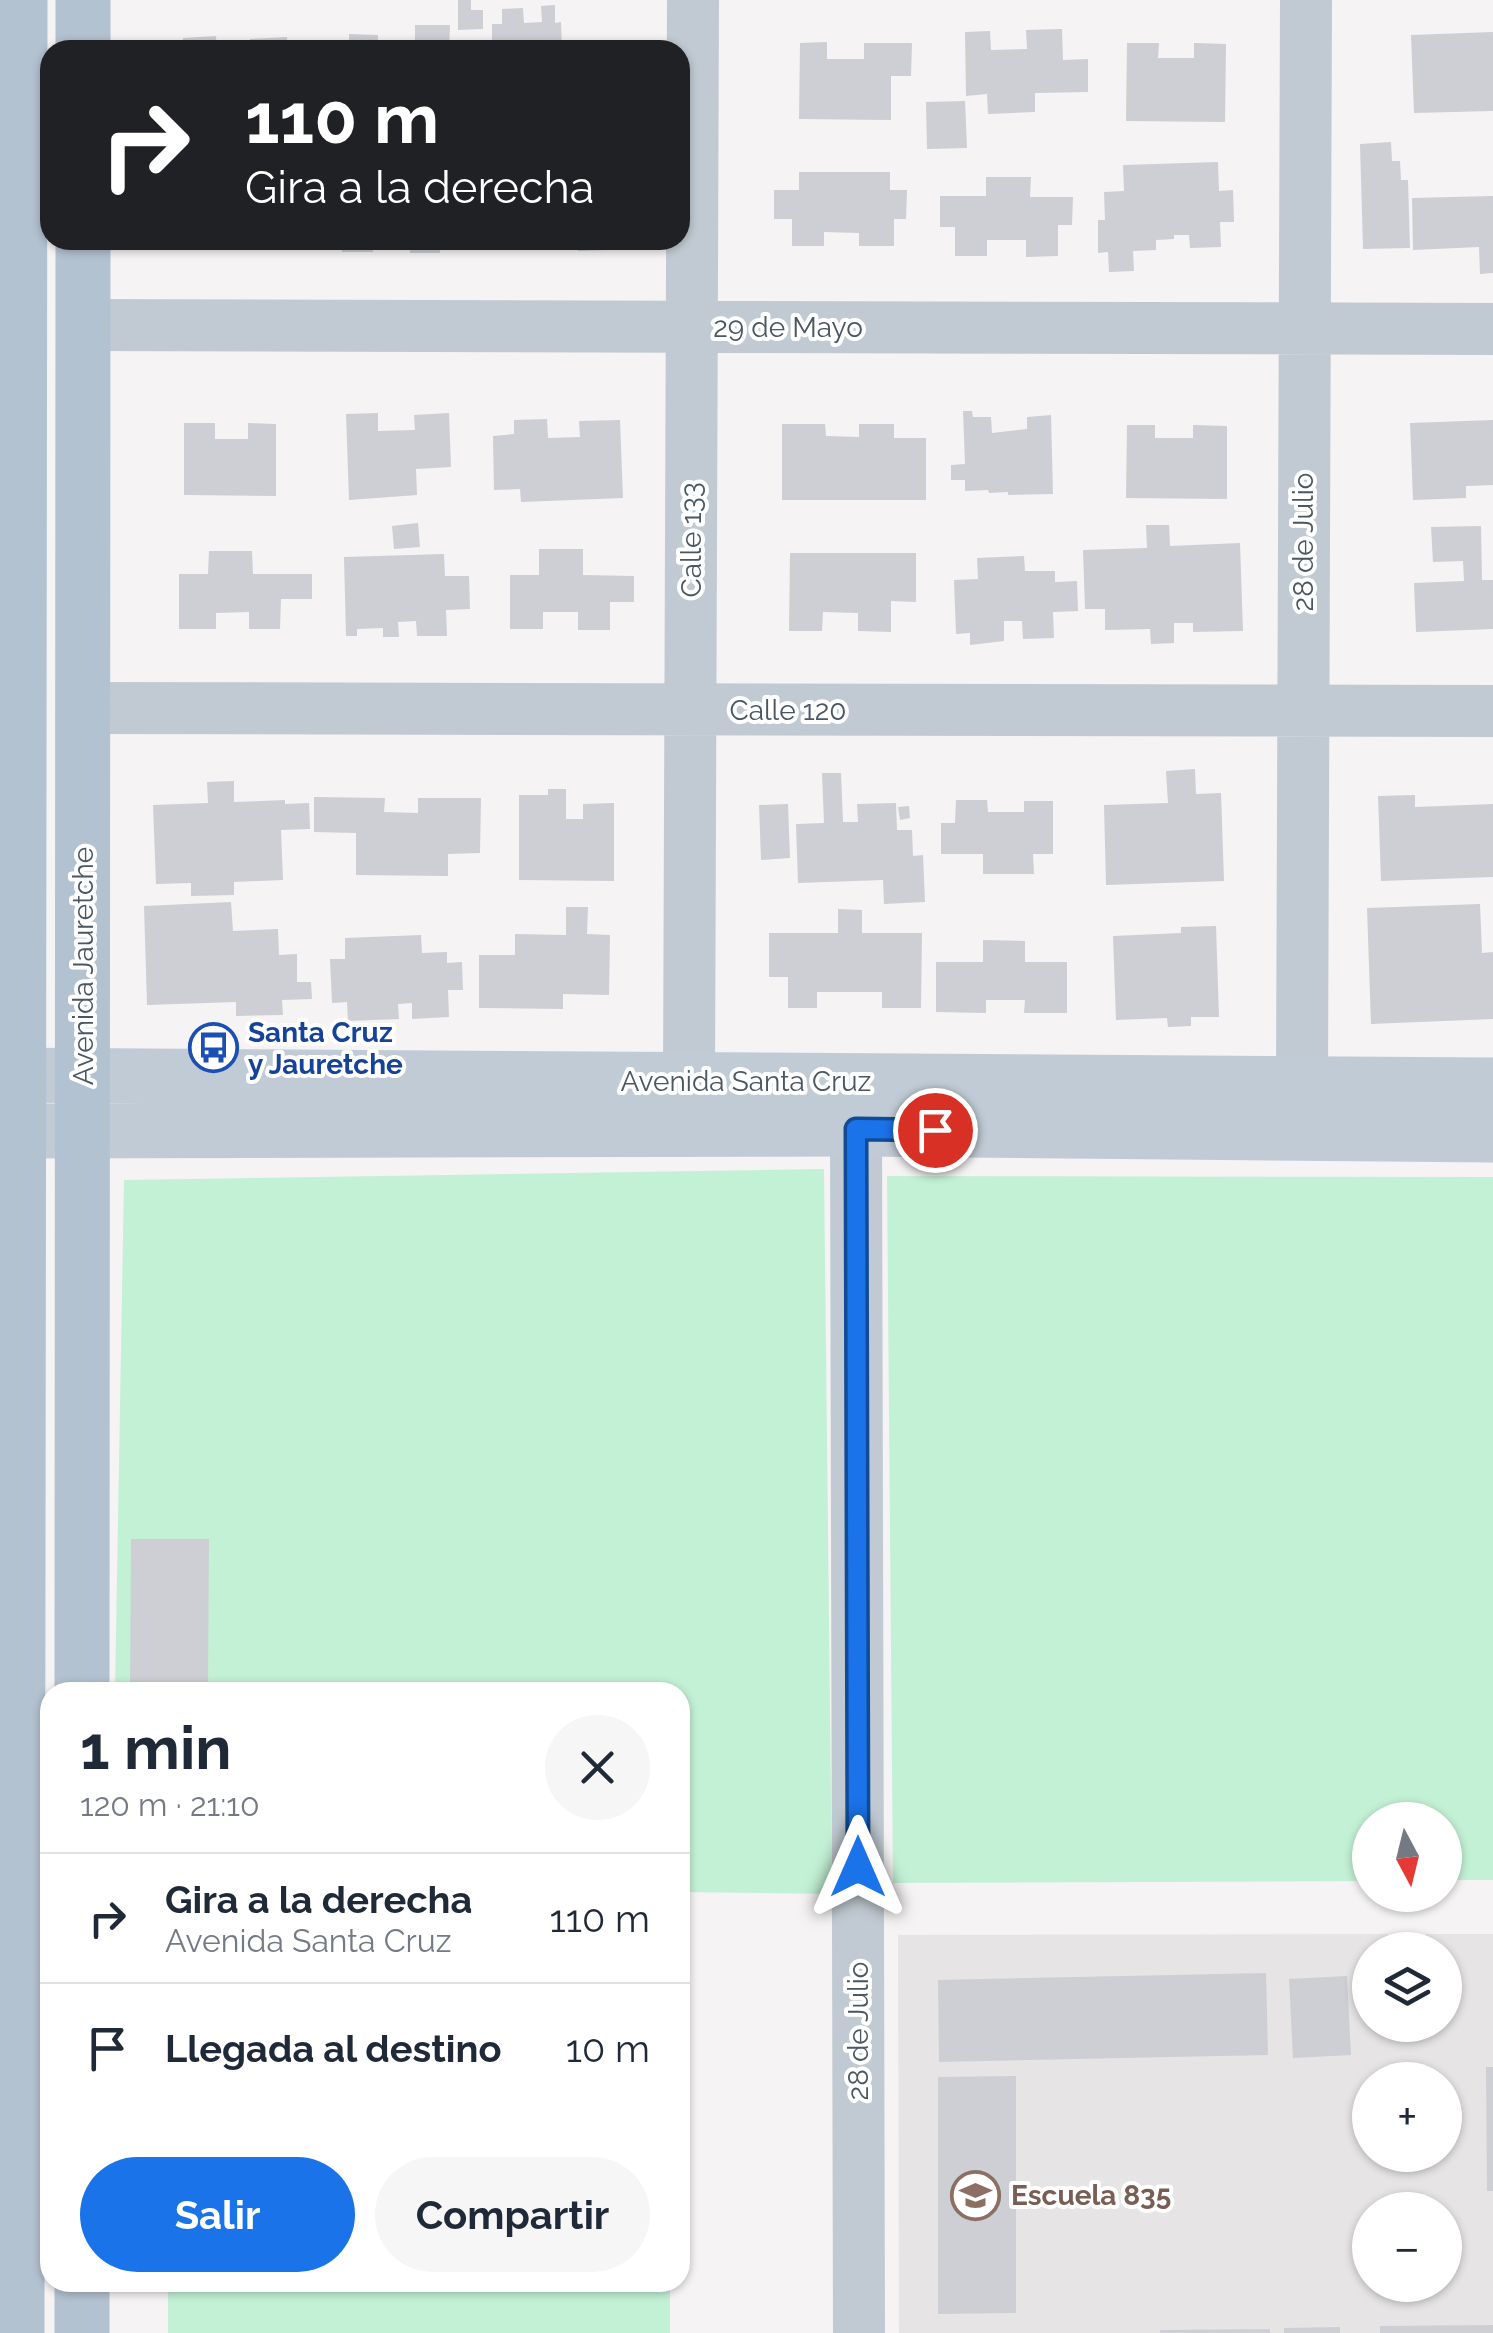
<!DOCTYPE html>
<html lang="es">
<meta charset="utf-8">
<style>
:root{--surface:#fff;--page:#f6f6f7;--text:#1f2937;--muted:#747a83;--line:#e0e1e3;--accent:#1a73e8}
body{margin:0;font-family:Raleway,sans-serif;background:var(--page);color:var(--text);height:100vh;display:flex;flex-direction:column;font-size:38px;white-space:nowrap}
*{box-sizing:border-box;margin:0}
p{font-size:32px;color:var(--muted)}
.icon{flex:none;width:55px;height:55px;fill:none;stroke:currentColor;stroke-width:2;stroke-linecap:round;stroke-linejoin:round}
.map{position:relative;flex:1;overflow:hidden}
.panel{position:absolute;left:40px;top:1682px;width:650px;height:610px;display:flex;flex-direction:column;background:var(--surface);border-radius:30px;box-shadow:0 2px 8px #0004}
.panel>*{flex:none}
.hud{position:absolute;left:40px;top:40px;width:650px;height:210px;border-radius:30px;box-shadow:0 2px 8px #0004;background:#202124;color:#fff;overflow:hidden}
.needle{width:65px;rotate:173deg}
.buttons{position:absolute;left:1352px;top:1802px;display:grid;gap:20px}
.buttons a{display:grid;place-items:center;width:110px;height:110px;border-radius:50%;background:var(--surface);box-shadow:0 2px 8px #0004;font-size:50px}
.pin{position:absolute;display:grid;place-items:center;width:85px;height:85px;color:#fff;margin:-42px;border:5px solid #fff;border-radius:50%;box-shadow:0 2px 10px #0007}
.me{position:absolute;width:110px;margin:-55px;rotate:0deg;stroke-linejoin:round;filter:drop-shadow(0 0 8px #0008)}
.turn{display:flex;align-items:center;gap:35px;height:210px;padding:0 40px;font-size:45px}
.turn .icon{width:130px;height:130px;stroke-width:2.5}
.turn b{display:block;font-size:70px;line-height:85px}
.round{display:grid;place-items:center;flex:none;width:105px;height:105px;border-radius:52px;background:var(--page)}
.headline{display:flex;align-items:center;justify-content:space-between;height:170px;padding:0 40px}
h1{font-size:60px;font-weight:700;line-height:75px}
.primary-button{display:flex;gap:20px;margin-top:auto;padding:20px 40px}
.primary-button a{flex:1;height:115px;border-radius:60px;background:var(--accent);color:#fff;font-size:40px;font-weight:700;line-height:115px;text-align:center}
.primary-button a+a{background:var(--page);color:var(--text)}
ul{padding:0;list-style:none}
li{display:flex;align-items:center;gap:30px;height:130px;padding:0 40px;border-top:2px solid var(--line)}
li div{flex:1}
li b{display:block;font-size:38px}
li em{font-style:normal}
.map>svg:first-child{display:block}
</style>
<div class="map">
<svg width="1493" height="2333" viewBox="0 0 1493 2333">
<rect width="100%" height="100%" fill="#f5f3f3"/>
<path fill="#e6e4e5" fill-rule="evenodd" d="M1493,1934V2333H899L898,1935ZM1370,1950H1445V2025H1370ZM1370,2080H1445V2155H1370ZM1370,2210H1445V2285H1370Z"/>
<path fill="#c3f1d5" d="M824,1169L832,1894L680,1892V1692H115L124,1180Z
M887,1176L1493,1177V1880H1445V1820H1370V1881L893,1883Z
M168,2283H670V2333H168Z"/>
<path fill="#cdcfd5" d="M458,0H471V10H483V29L458,30Z
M555,5V23L561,22L562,50H492V24H502V9L523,8L524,23L542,22L541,6Z
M415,25H450L449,50H415Z
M1062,29L1063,60L1088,59V92L1035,93V112L988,114L987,94L966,96L965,32L990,31L991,50L1027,49L1026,30Z
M1493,32V111L1414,113L1411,35Z
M349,34L378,35V50H349Z
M216,36L217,50H183V38Z
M287,37L288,50H250V39Z
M631,41V50H580V43Z
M827,42V59H864V43H912L911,76H891V120L799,119L800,43Z
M1127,43H1159L1158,58H1194V43L1226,44L1225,122L1126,121Z
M965,101L967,148L927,149L926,102Z
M1391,142L1392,161H1400L1401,180H1408L1410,248L1363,249L1360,144Z
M1218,162L1219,191L1233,190L1234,222H1220L1221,247L1190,248L1189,235H1174V239L1156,240V250L1133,251L1134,271L1109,272L1108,252L1098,253V220H1105L1104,192L1124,191L1123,165Z
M799,172H890V190H907L906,219H894V246H859V233L824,232V246H792V219H774V190H799Z
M986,177H1031L1030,197H1073L1072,225H1058V256L1026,257V240H987V256H955V227H940V196H986Z
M1493,196V273L1480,274L1479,247L1413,250L1412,198Z
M183,240H278V248L183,247Z
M342,240H373V252H342Z
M410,240H440V253H410Z
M510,240H544V248L510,249Z
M578,240H608V250L578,251Z
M963,411H972L973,417H991L992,433L1027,429V417L1051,415L1053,494L1008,495V492L989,493L988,490L965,491V480H951V465L965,464Z
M378,413V431L415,430L414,415L449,413L451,467L416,469L417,495L349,500L346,414Z
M547,419L548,438L580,437L579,421L620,420L623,498L521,502L520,489L494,490L493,436L514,434V420Z
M1493,420V485L1466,486V498L1413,500L1410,423Z
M184,423H215V439H248V423L276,424V496L184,495Z
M782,424H825L826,436L859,437V424H894V438H926V500H782Z
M1127,425H1155V438H1193V425L1227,426V499L1126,498Z
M418,523L420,547L394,549L392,526Z
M1146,525H1169L1170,546L1240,543L1243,631L1193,632V623H1174V643L1151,644L1150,629L1105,630V609H1085L1083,550L1147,548Z
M1481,526L1482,580H1493V629L1416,632L1414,583L1464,581L1463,561L1433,562L1431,527Z
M539,549H583V575L634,576V602H610V630H578V612H543V629H510V575H539Z
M209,551H252L253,574H312V599H281L280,629H249V612L216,613V629H179V574H208Z
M790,553H916V602L891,601V632L858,631V613L823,612L822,631H789Z
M444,554L445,576H469L470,609L446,610L447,636H417L416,621L398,622L399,637H383V628L357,629V636H346L344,557Z
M1024,556L1025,571H1055V582L1077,581L1078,611L1053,612L1054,638L1023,639L1022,621H1004V641L970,645V633L956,634L954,580L978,579L977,558Z
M1195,769L1196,794L1221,793L1224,881L1106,885L1104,805L1168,803L1166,771Z
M822,773H841L843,822H858L857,804L896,803L897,830H912L913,856L923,855L925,902L884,904L883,880L798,883L796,824L824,823Z
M234,781V802L285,800V804L309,803L310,829L281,830L283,880L234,882V895L191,896V883L156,884L153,805L208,803L207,782Z
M548,789H566V819H583V804L614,803V881L519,880V795H548Z
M1415,795V807L1493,804V877L1381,881L1378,796Z
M314,797L385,798L384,812L418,813V798H481L480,853L448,854V876L356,875V833L314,832Z
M956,800H987L988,812H1024V801H1053V854H1033L1034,874H983V854H941V823H955Z
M788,804L790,858L761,860L759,805Z
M909,806L910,818L900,820L898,807Z
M231,902L233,931L278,929L279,955L297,954V982H311L312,999L282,1000L283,1015L236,1016V1002L147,1005L144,906Z
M1480,904L1482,953L1493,952V1019L1371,1024L1367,908Z
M566,907H588L587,934L610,935L609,995L563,994V1009L479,1008V955H515V934L566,935Z
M838,909L862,910V933H922L921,1008H882V992H817V1008H788V977H769V933H838Z
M1216,926L1219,1017H1191V1026L1168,1027L1167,1018L1116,1020L1113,936L1181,933V927Z
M421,935L422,953L447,952V963L462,962L463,990H448L449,1017L412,1019V1003L398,1004L399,1019L348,1021L347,1002L332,1003L330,959H345V938Z
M983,940L1025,941V962H1067V1013H1024L1025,1000H986V1013L936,1012V962H983Z
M131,1539H209L208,1692H130Z
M1266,1973L1268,2055L939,2062L938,1980Z
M1347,1976L1351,2055L1293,2058L1289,1979Z
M1486,2067H1493V2191H1487Z
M1016,2076V2313L938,2314V2077Z
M1493,2325V2333H1380V2326Z
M1340,2327V2333H1284V2328Z
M1270,2329V2333H1160V2330Z"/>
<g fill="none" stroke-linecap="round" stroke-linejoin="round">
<path stroke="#c1cad2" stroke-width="52" d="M84,325L1493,329
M84,708L1493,711
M689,1081L693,0
M1302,1083L1306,0
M856,1129L859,2333"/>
<path stroke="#c1cbd6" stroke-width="55" d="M0,1075L1493,1085
M0,1131L856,1129L1493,1135"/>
<path stroke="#b3c2d1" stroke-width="55" d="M83,0V50
M82,1692L83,240
M17,2333L20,0
M82,2333V2282"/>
</g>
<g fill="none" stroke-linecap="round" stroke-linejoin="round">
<defs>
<path id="route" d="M858,1867L856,1129L935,1130"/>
</defs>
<use href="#route" stroke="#114b97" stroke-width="25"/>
<use href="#route" stroke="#1a73e8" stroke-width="18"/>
</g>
<defs>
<symbol id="bus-ring" viewBox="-11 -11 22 22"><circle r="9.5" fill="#fff" stroke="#1a4fb4" stroke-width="1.5"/><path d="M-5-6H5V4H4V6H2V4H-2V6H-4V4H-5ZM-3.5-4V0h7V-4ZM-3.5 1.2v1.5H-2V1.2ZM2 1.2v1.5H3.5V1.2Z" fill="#1a4fb4"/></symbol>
<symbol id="school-ring" viewBox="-11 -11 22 22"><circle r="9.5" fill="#fff" stroke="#8d6e63" stroke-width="1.5"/><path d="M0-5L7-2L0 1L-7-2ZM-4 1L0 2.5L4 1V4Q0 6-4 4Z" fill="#8d6e63"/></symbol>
</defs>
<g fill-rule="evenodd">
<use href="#bus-ring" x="186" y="1020" width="55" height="55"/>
<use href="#school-ring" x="948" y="2168" width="55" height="55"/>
</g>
<g text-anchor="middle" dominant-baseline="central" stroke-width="8" stroke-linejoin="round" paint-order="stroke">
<g font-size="28" fill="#4a5661" stroke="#fff">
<text x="788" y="327">29 de Mayo</text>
<text transform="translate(691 540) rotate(-90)">Calle 133</text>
<text transform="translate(1303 542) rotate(-90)">28 de Julio</text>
<text x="788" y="710">Calle 120</text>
<text transform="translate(83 966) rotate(-90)">Avenida Jauretche</text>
<text x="746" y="1081">Avenida Santa Cruz</text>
<text transform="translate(858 2031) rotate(-90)">28 de Julio</text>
</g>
<g font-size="28" font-weight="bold" fill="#164399" stroke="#fff" text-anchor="start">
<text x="248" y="1032">Santa Cruz<tspan x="248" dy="32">y Jauretche</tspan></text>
</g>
<g font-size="28" font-weight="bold" fill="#785e54" stroke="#fff" text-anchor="start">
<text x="1011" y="2195">Escuela 835</text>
</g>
</g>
</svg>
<div class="buttons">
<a><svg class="needle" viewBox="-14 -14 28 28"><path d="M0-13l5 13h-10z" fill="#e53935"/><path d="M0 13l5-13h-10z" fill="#747a83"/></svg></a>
<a><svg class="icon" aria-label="layers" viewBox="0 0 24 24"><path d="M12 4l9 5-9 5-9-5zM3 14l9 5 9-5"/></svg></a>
<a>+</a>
<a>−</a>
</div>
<div class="pin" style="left:935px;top:1130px;background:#d93025"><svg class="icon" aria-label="arrive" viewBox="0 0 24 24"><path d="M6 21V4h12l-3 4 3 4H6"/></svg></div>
<svg class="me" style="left:858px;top:1867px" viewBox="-20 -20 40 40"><path d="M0-17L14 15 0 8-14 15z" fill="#1a73e8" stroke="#fff" stroke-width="4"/></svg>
<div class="hud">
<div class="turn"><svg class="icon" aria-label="right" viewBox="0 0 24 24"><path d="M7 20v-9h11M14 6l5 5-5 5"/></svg><div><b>110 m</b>Gira a la derecha</div></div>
</div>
<section class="panel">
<div class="headline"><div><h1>1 min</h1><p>120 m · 21:10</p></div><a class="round"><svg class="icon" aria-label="close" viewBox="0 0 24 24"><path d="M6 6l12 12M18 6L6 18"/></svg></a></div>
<ul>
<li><svg class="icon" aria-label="right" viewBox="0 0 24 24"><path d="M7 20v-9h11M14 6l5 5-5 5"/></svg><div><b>Gira a la derecha</b><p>Avenida Santa Cruz</p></div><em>110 m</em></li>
<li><svg class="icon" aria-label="arrive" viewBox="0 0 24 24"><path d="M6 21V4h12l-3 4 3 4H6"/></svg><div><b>Llegada al destino</b></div><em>10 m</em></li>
</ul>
<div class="primary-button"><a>Salir</a><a>Compartir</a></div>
</section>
</div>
